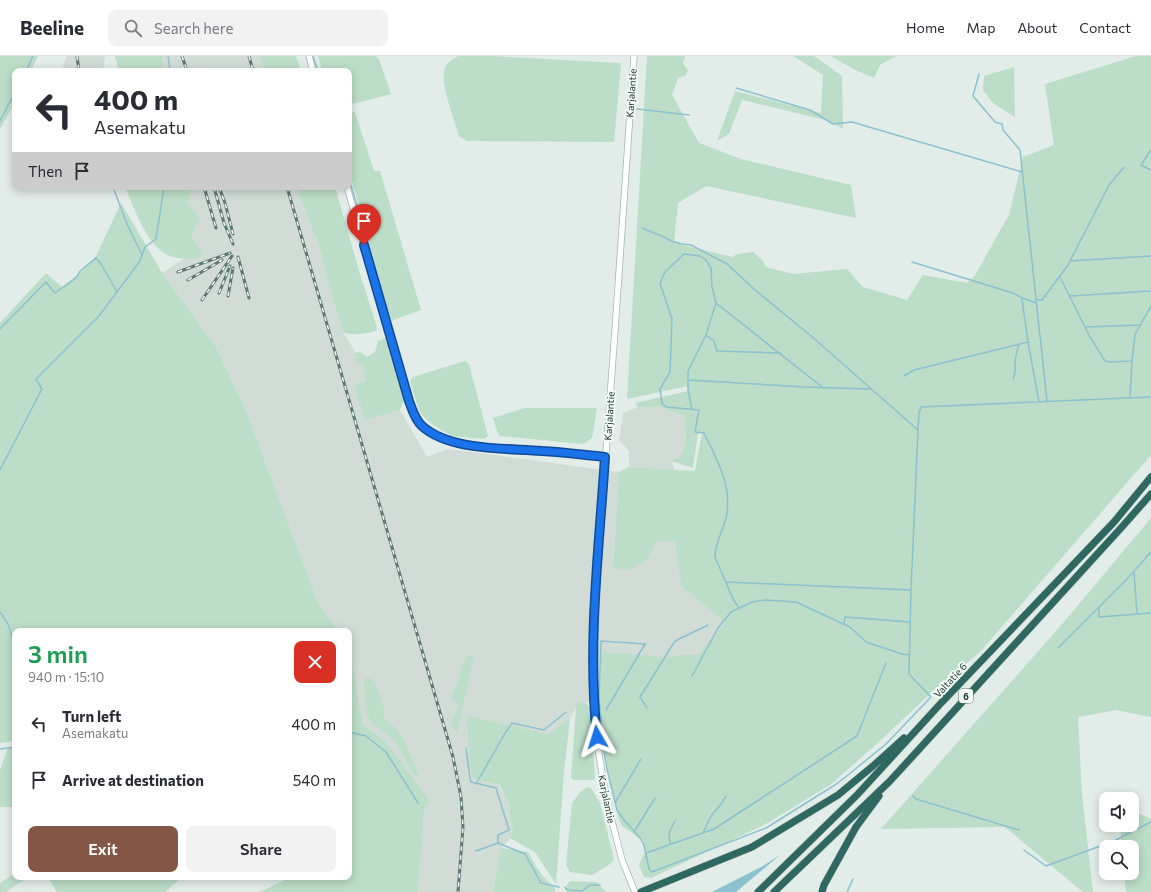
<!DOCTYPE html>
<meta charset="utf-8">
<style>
:root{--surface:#fff;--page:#f2f2f3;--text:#2b2b33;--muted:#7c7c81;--line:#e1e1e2;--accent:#835646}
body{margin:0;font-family:Commissioner,sans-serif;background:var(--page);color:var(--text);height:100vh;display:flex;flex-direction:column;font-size:15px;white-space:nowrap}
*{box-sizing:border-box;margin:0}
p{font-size:13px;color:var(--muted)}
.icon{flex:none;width:22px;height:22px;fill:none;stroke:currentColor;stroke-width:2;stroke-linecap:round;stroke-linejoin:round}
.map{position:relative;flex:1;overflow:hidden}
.sheet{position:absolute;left:12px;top:572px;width:340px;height:252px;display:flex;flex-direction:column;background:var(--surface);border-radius:8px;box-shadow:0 2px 10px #0003}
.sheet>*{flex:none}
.banner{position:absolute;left:12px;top:12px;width:340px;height:122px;border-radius:8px;box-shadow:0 2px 10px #0003;background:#fff;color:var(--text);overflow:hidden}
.fabs{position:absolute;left:1099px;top:736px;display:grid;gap:8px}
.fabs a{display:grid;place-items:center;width:40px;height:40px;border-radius:8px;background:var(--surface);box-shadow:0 2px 10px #0003;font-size:20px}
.pin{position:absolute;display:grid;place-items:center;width:34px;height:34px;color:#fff;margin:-41px -17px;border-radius:50% 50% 50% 0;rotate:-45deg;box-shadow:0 0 4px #0007}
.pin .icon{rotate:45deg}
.me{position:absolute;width:44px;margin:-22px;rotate:354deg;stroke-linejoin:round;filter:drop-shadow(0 0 3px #0008)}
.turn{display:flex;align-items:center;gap:14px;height:84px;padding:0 16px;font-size:18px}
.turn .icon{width:52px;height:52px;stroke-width:2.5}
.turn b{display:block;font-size:28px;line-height:34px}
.then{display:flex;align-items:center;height:38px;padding:0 16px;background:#0003;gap:8px;font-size:15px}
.round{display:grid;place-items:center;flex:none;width:42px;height:42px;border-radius:8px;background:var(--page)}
.summary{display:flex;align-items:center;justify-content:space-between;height:68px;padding:0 16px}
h1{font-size:24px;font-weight:600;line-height:30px;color:#1e9e55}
.cta{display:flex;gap:8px;margin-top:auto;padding:8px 16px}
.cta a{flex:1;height:46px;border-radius:8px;background:var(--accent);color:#fff;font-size:16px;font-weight:600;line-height:46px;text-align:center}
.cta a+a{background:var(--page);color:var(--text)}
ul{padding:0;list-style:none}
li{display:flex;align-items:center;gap:12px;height:56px;padding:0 16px}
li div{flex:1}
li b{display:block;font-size:15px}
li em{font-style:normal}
header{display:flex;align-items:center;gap:24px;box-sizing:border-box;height:56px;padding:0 20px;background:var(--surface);border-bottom:1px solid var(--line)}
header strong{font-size:19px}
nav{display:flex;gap:22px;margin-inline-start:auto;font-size:14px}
.search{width:280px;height:36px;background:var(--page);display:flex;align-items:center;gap:10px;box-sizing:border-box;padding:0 14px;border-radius:8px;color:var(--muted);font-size:15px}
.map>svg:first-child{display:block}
</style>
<header>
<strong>Beeline</strong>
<div class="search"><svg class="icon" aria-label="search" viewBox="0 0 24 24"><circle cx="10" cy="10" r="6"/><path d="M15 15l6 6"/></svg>Search here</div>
<nav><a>Home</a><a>Map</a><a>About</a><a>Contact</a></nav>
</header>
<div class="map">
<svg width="1151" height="836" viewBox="0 0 1151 836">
<rect width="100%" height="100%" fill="#e2ece8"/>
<path fill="#d1dcd7" d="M67,0H105L103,15H61Z
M162,0H261L265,15H164Z
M191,131H297L310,168L319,189L325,214L343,276L356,297L355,305L363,312L366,324L354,328L365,364L400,354L427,401L448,393L619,416L613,512L647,503L657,486L675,485L681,530L725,566L692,607L604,642L587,647L578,646L576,652L570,662L548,678L468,661L510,752V762L513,773L510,782L501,793L493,836H417L422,792L424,756L386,686L363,668L353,613L349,598V575H338L318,548L245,352L216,291L162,217L183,203H197L191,179L188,148Z
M638,351H660L685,360L686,389L680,402L671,405L675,414L629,411V395L619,384L623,357Z"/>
<path fill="#bcddc7" d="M0,0H38L31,15H15V46L0,73Z
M115,0H162L164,15H119Z
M261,0H296L301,15H265Z
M318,0H376L379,3L391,38L349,49V15H322Z
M459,0H491L621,7L614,86L467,85L459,80C455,66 439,25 445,12C448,6 453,2 459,0Z
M647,0H685L683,7L688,14L685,20L678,22L672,39L699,87L741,103L851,129L856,162L706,130L678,147L674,187L732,201L737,198L753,196L762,204L766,211L793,218L847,213L863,231L907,244L923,219L967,227L974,221L1009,159L1023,101L1054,89L1045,28L1136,0H1151V399L980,596L933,635L881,684L830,729L764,769L651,822L644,821L639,809L646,794L642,784L622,770L618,760L604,695L599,643L601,594L611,597L654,600L666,602L679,599H698L725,566L681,530L675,485L657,486L647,503L630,514L613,512L619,416L629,411L695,415L702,377H698L693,412L671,405L680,401L686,389L685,360L660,351H638L635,347L688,335V330L627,343Z
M793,0H814L842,20L843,73L826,64L742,44L729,78L717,85L735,35L821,57L823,19Z
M831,0H896L880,9L874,22L853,13Z
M1014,11L1015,61L993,47L983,34L984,20Z
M355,56L374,115H380L421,254L391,265L349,114V57Z
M125,131H191L188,148L200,163L191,179L202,197L197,203C187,203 172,203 164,197C145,184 134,152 125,131Z
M297,131H335L360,218L376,268L377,274C368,278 351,280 343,276L325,214L319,189L310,168Z
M121,147L162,217L216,291L245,352L318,547L338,575H15V685L0,687V267L46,217L62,231L83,214L96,200Z
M386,282L402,334L404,344L400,354L365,364L354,328L366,324L363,312L355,305L356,297L360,296L367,301L375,296L378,285Z
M465,305L469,308L488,380L484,383L452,380L433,369L421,358L417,348L410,325L413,321Z
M524,352H597L592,382L583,388L500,380L498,378L493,362Z
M1151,462V661L1116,654L1078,661L1082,738L1093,836H1083L1005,771L881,773L1064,566Z
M349,598L353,613L363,668L386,686L429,744L424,756L422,792L417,836H260L291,821H349Z
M469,599L473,601V605L457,676L453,673L451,667L459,651L458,647L453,644L451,640L455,633L466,601Z
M366,622H370L375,626L384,652V660L387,666L397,673L407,690L419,720L417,721C407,711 403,695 394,684C385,675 372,670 367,658L364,625Z
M577,646L586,647L590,651L595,722L593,724H573L571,721L576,652Z
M468,660L548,678L570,662L564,716L556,828L535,796L510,782L513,773L510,762V752L500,729L473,722L471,715L467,666Z
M8,692H15V751H0V714Z
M588,731L591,732L600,747L614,803L610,808L592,819L570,816L566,809L572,747L581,735Z
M1132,757L1141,758L1151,763V836H1126L1124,817H1132V791H1122L1120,769H1132Z
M501,792L528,796C535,810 543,822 555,832V836H493Z
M15,817V821H28L6,836H0V827Z
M48,821H182L165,836H57Z
M571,825L597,826L606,836H567V828Z"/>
<path fill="#8cc1d0" d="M780,799L736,836H712L763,810Z"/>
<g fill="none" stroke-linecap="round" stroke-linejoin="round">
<path stroke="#8cc1d0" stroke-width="1.5" d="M168,0L170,15
M313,0L318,15
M26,15L33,0
M979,18L973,40L995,66L1002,68L1003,74L1020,94L1047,345
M736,32L810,54L833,68L852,66L1022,116
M637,53L689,59
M0,65L15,36
M1151,94L1141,109L1151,114
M349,122L388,256
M113,131L127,168L142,199
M642,172L664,181L671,185L682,188L691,189L727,208L755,234L810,279L918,374
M1070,205L1151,200
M912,206L1013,237L1022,242L1036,247
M1060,221L1090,281L1105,305L1110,306L1132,305
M1070,240L1151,235
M1022,243L1028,286L1039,346
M1036,244H1042L1068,209L1109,129L1124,111
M716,247L822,331
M1085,271L1141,269
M0,273L46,226L55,237L76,222L80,215L96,202L101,208L117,236
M706,279L714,285L717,295L781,297
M904,320L914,314L1028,286
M1013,323L1015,317V304L1019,288
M688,324L804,331L870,333
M1130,341L1132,305L1135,278L1151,250
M692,353L688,334V315L706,279L716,247L712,231L711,212L706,204L700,200L684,198L665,216L660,227L672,263L670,316L660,333L662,347L666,351L699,354L695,376L704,377C717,404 733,431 726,462C723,475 715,487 715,501L733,543L739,552
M0,414L42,333L36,323L99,260L140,205L145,191L156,183L164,131
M1134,516L1137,557
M726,526L911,534
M1099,551V561L1151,557
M0,556L8,568L15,590
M844,568L845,561L910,566
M1058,592L1127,523L1151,496
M692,620L718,572L731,556L752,546L765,544L796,546L850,571L866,586L902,598L910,599
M647,652L640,641L675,585L708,569
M606,654L645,588L601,585L599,643L604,695L607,713L617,754L624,764L640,782L644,789L649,813L652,816L766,772L835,729L848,719L886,688L931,641L909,618L911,534L918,374L919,357L921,351L1151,341
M349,676L366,680L386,696L418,747
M466,692L470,722L471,726L496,732L509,774L498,779V787
M0,693L15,691
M476,728L504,679L512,667L544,674L566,656
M913,740L916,743L1019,774
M615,747L641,703
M634,776L655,742
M703,777L711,760L721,748L726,740
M670,788L669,777L675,765
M1024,794L1046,810L1114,785L1151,766
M476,795L498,787L525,798L541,827L559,831
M646,797L714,773L857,680L886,607
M565,831L567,834L582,835L590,829H600
M847,836L853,823"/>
<defs>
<path id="secondary" d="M309,0L313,15
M634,0L615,274L597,518L593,583V632L598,692L606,742L622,804L635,836
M347,131L409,345C412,353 415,364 422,370C450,395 505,392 542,395C563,396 584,399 605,401"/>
<path id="highway" d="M641,836L752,791L838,739L873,710L904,682
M758,836L857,739L942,646L1114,466L1151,421
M774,836L890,725L1121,472L1151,438
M822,836L824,829L856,771L879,740"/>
</defs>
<use href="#secondary" stroke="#a1b8b1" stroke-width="7"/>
<use href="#highway" stroke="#c1c9c7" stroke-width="8"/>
<use href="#secondary" stroke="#fff" stroke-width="5.5"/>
<use href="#highway" stroke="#2f6860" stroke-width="7"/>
<defs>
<path id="rail" d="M77,0L79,15
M182,0L187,15
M249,0L253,15
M204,131L216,172
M214,131L224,167L233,188
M219,131L225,147L233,178
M287,131L453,701L461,741L463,771L458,836
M238,201L249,242
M178,216L230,197
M188,224L222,204
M219,237L230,210
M228,240L233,212
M202,244L232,200"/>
</defs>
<use href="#rail" stroke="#5d7873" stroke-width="3"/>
<use href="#rail" stroke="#f3f9f6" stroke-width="1.5" stroke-dasharray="4.5" stroke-linecap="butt"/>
</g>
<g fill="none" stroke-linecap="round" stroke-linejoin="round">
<defs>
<path id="route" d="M364,189L409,345C412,353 415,364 422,370C450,395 505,392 542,395C563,396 584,399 605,401C599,494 587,588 597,681"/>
</defs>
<use href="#route" stroke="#114b97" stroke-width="10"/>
<use href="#route" stroke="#1a73e8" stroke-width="7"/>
</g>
<g text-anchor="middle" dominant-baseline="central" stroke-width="4" stroke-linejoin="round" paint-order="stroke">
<rect fill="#f3f9f6" stroke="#617570" stroke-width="1" x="959" y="633" width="14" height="14" rx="3"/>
<g font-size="9" font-weight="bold" fill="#233d37">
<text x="966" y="640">6</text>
</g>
<g font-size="10" fill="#233d37" stroke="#f3f9f6">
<text transform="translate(631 37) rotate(-86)">Karjalantie</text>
<text transform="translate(609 360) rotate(-86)">Karjalantie</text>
<text transform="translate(950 624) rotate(-47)">Valtatie 6</text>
<text transform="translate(607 743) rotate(78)">Karjalantie</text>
</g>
</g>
</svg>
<div class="fabs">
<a><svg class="icon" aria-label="sound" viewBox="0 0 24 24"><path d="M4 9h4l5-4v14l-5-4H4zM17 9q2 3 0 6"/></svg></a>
<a><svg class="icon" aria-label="search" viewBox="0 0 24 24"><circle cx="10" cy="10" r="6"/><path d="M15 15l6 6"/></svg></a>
</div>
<div class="pin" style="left:364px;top:189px;background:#d93025"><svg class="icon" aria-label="arrive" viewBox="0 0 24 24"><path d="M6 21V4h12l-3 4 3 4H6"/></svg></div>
<svg class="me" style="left:597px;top:681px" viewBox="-20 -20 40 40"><path d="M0-17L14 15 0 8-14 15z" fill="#1a73e8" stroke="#fff" stroke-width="4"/></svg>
<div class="banner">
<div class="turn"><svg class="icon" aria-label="left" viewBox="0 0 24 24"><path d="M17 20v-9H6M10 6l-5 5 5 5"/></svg><div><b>400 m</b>Asemakatu</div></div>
<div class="then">Then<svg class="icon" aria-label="arrive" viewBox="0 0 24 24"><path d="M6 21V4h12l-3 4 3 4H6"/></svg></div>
</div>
<section class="sheet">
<div class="summary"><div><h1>3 min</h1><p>940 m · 15:10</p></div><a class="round" style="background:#d93025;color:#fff"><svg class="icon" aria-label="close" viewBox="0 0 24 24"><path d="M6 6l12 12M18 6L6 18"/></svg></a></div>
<ul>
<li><svg class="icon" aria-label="left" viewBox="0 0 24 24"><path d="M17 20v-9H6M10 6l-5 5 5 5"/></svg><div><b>Turn left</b><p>Asemakatu</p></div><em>400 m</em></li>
<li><svg class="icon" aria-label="arrive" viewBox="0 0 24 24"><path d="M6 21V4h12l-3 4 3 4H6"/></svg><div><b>Arrive at destination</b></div><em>540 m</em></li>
</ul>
<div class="cta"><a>Exit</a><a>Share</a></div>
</section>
</div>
